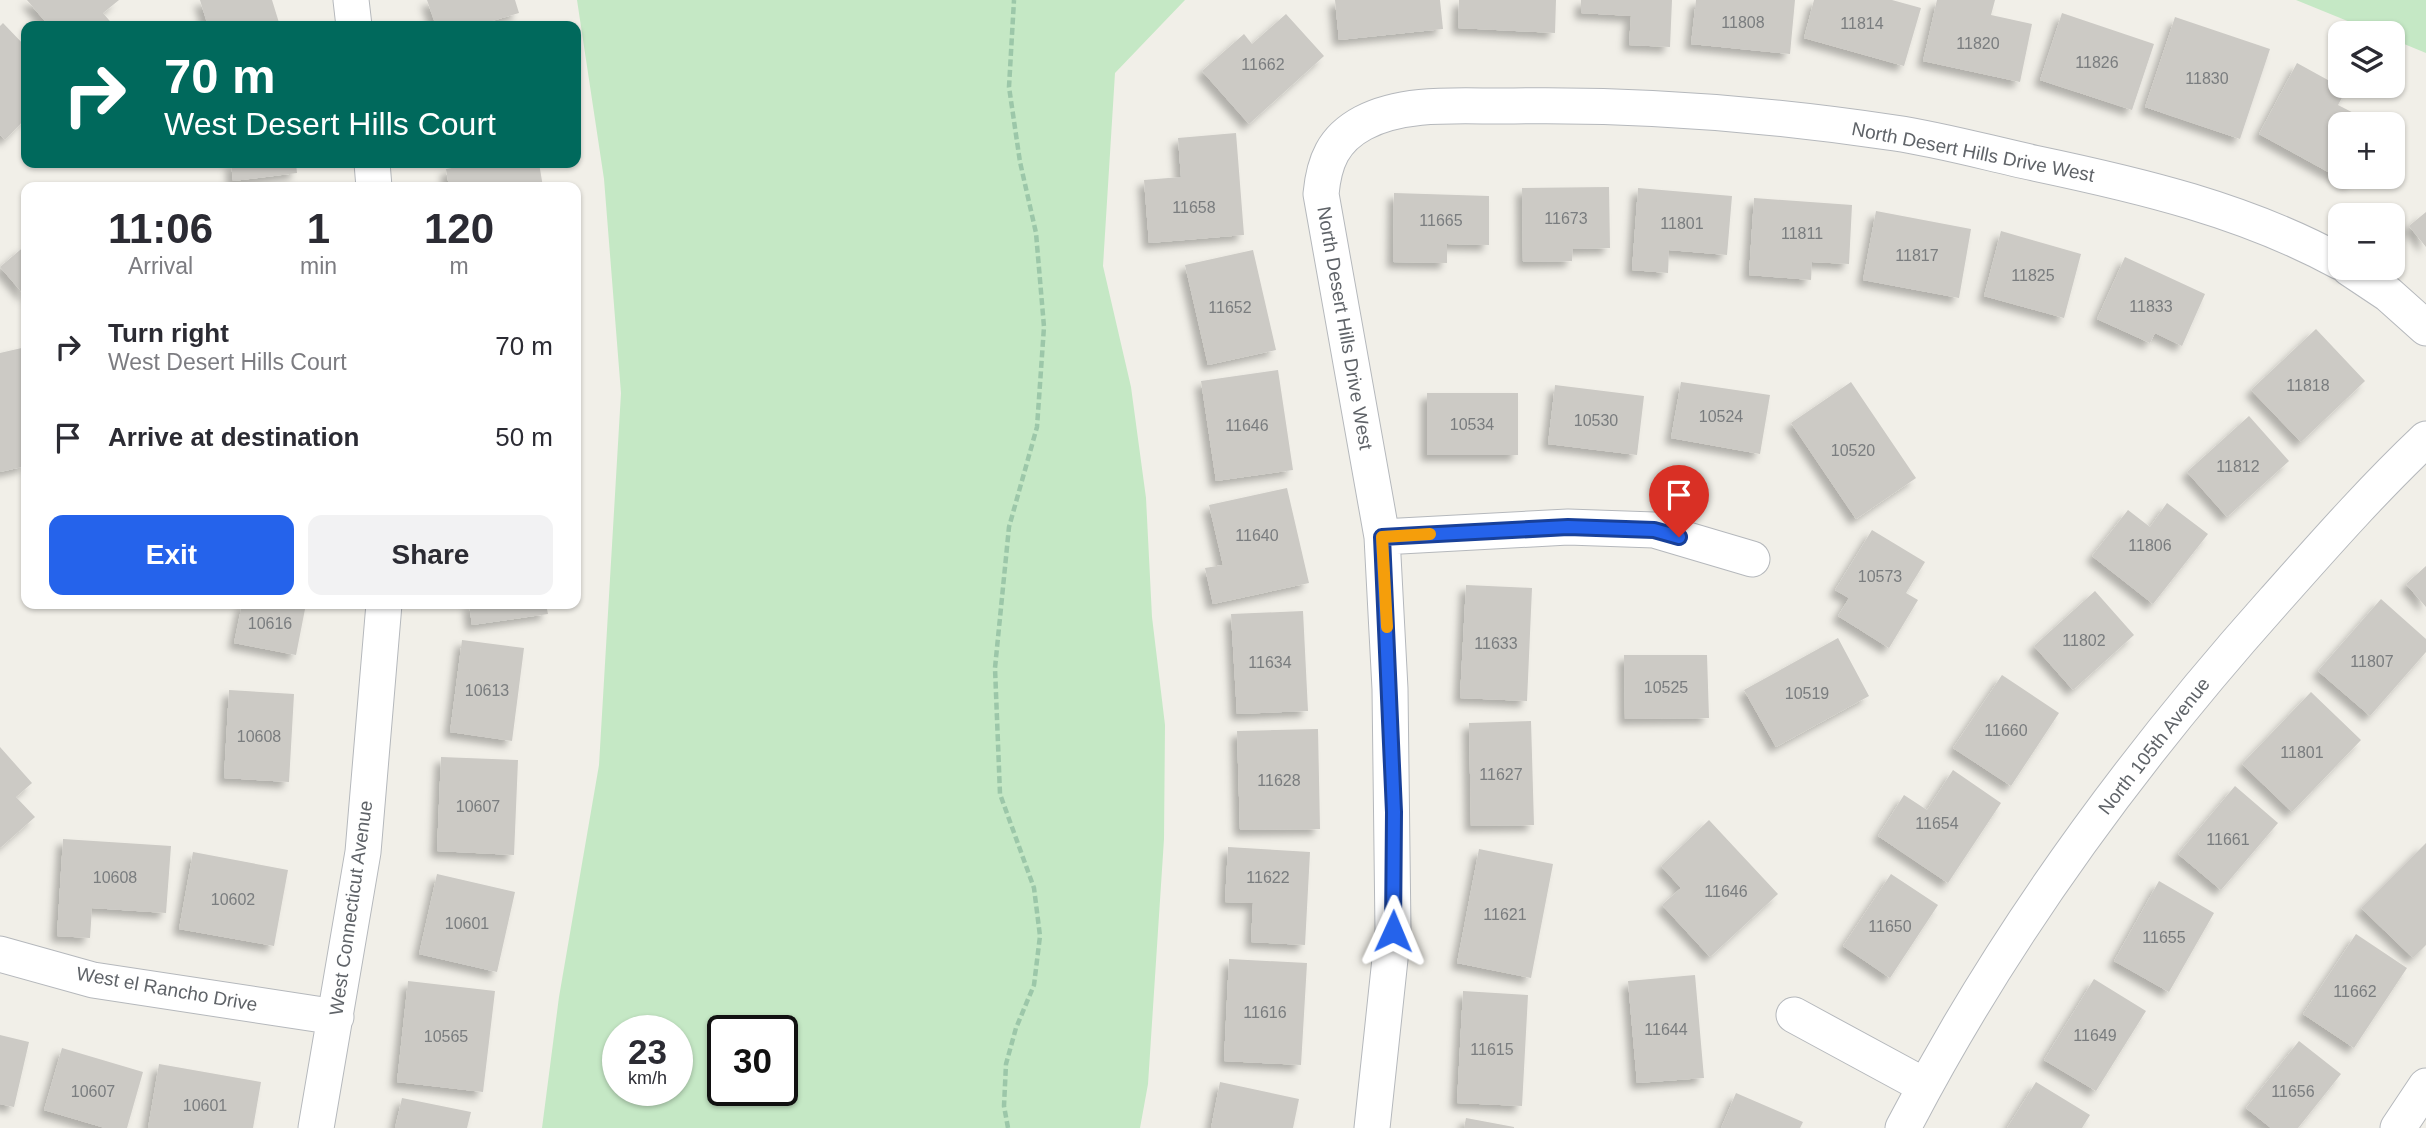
<!DOCTYPE html>
<meta charset="utf-8">
<style>
:root{--surface:#fff;--page:#f2f2f3;--text:#2b2b33;--muted:#7c7c81;--accent:#2563eb}
body{margin:0;font-family:Helvetica,sans-serif;background:var(--page);color:var(--text);height:100vh;display:flex;flex-direction:column;font-size:26px;white-space:nowrap}
*{box-sizing:border-box;margin:0}
p{font-size:23px;color:var(--muted)}
.icon{flex:none;width:38px;height:38px;fill:none;stroke:currentColor;stroke-width:2;stroke-linecap:round;stroke-linejoin:round}
.map{position:relative;flex:1;overflow:hidden}
.details{position:absolute;left:21px;top:182px;width:560px;height:427px;display:flex;flex-direction:column;background:var(--surface);border-radius:14px;box-shadow:0 2px 5px #0004}
.details>*{flex:none}
.banner{position:absolute;left:21px;top:21px;width:560px;height:147px;border-radius:14px;box-shadow:0 2px 5px #0004;background:#00695c;color:#fff;overflow:hidden}
.fabs{position:absolute;left:2328px;top:21px;display:grid;gap:14px}
.fabs a{display:grid;place-items:center;width:77px;height:77px;border-radius:14px;background:var(--surface);box-shadow:0 2px 5px #0004;font-size:35px}
.speed{position:absolute;left:602px;top:1015px;display:flex;gap:14px;font-size:35px;font-weight:700;text-align:center}
.speed>*{display:grid;place-content:center;width:91px;height:91px;border-radius:50%;background:var(--surface);box-shadow:0 2px 5px #0004;line-height:1}
.speed small{font-size:18px;font-weight:400}
.speed .limit{border:4px solid #111;border-radius:10px;background:#fff;color:#111}
.pin{position:absolute;display:grid;place-items:center;width:60px;height:60px;color:#fff;margin:-72px -30px;border-radius:50% 50% 50% 0;rotate:-45deg;box-shadow:0 0 7px #0007}
.pin .icon{rotate:45deg}
.me{position:absolute;width:77px;margin:-38px;rotate:1deg;stroke-linejoin:round;filter:drop-shadow(0 0 5px #0008)}
.turn{display:flex;align-items:center;gap:24px;height:147px;padding:0 28px;font-size:32px}
.turn .icon{width:91px;height:91px;stroke-width:2.5}
.turn b{display:block;font-size:49px;line-height:60px}
.eta{display:flex;justify-content:space-evenly;align-items:center;height:119px;text-align:center}
.eta b{font-size:42px;font-weight:700;line-height:49px}
.primary-button{display:flex;gap:14px;margin-top:auto;padding:14px 28px}
.primary-button a{flex:1;height:80px;border-radius:14px;background:var(--accent);color:#fff;font-size:28px;font-weight:700;line-height:80px;text-align:center}
.primary-button a+a{background:var(--page);color:var(--text)}
ul{padding:0;list-style:none}
li{display:flex;align-items:center;gap:21px;height:91px;padding:0 28px}
li div{flex:1}
li b{display:block;font-size:26px}
li em{font-style:normal}
.map>svg:first-child{display:block}
</style>
<div class="map">
<svg width="2426" height="1128" viewBox="0 0 2426 1128">
<defs>
<filter id="shadow"><feDropShadow dx="-6" dy="6" stdDeviation="3.5" flood-color="#0004"/></filter>
</defs>
<rect width="100%" height="100%" fill="#f1efe8"/>
<path fill="#c5e8c5" fill-rule="evenodd" d="M577,0H1185L1115,73L1103,266L1131,387L1146,498L1152,617L1165,725L1164,839L1148,1084L1140,1128H542L559,997L599,765L621,393L604,179ZM618,1031H677V1090H618ZM723,1031H782V1090H723Z
M2296,0H2426V53L2392,39V33H2377Z"/>
<path fill="#cccac5" filter="url(#shadow)" d="M27,0H119L103,13L114,26H49Z
M200,0H272L280,26H208Z
M427,0H515L519,13L475,26H436Z
M1335,0H1440L1443,29L1339,40Z
M1459,0H1556L1555,33L1458,28Z
M1581,0H1672L1670,47L1629,45L1631,16L1581,13Z
M1696,0H1795L1790,54L1691,44Z
M1814,0H1892L1921,8L1904,66L1804,38Z
M1937,0H1995L1991,15L2032,24L2020,82L1923,61Z
M2062,13L2154,44L2132,110L2040,80Z
M1286,14L1324,56L1249,124L1202,71L1244,34L1252,44Z
M2175,17L2270,49L2240,139L2145,107Z
M3,23L26,47V78L21,83L26,88V118L5,140L0,135V26Z
M2297,63L2346,90L2338,105L2375,124H2340V177H2355L2350,184L2259,134Z
M1236,133L1244,235L1149,243L1144,180L1181,177L1178,138Z
M231,163H296L297,173L233,181Z
M482,163H539L543,187H449L446,169Z
M1609,187L1610,248L1573,249L1572,261L1523,262L1522,188Z
M1638,188L1732,196L1727,255L1669,250L1668,273L1632,270Z
M1394,193L1489,196V245L1447,244V263L1393,262Z
M1754,198L1852,205L1849,264L1812,262L1811,280L1749,275Z
M1876,211L1971,229L1959,298L1863,280Z
M2426,212V247L2409,226Z
M2001,231L2081,254L2064,318L1984,296Z
M26,245V297L0,267Z
M1253,250L1276,350L1208,365L1185,265Z
M2125,257L2205,294L2182,346L2155,333L2150,343L2097,319Z
M2316,329L2365,381L2301,442L2251,390Z
M26,347V466L0,472V353Z
M1278,370L1293,470L1216,481L1201,381Z
M1681,382L1770,395L1760,454L1671,438Z
M1851,382L1916,478L1856,519L1791,423Z
M1555,385L1644,396L1637,455L1548,444Z
M1427,393H1518V455H1427Z
M2249,416L2289,461L2227,517L2187,472Z
M1287,488L1309,583L1213,604L1205,568L1223,565L1209,505Z
M2167,503L2208,534L2153,604L2092,556L2128,510L2150,527Z
M1872,530L1925,562L1906,593L1918,600L1889,648L1838,616L1849,598L1835,590Z
M2426,566V607L2406,584Z
M1466,585L1532,588L1527,701L1460,698Z
M2095,591L2134,635L2073,690L2034,646Z
M2381,599L2426,639V652L2370,716L2318,671Z
M242,604H306L296,655L234,643Z
M469,604H546L548,614L472,625Z
M1303,611L1308,711L1237,714L1231,614Z
M1838,638L1869,696L1776,747L1744,690Z
M462,640L524,648L512,741L450,732Z
M1624,655H1707L1709,718L1625,719Z
M2002,675L2059,713L2011,786L1953,748Z
M229,690L294,694L289,782L224,778Z
M2311,692L2361,740L2292,812L2242,764Z
M1531,721L1534,825L1471,826L1469,723Z
M1318,729L1320,829L1240,830L1237,731Z
M0,747L32,783L16,797L35,817L0,848Z
M441,757L518,760L514,855L437,851Z
M1953,770L2001,803L1948,883L1878,836L1904,795L1927,810Z
M2235,786L2278,823L2221,890L2178,854Z
M1709,820L1778,894L1710,957L1662,905L1681,888L1661,866Z
M63,839L171,846L166,913L92,908L90,938L57,936Z
M2426,843V945L2413,958L2361,908Z
M1228,847L1310,852L1305,945L1251,942L1253,903L1225,902Z
M1479,849L1553,864L1531,978L1457,963Z
M193,852L288,870L274,946L179,929Z
M437,874L515,892L497,972L419,954Z
M1891,874L1938,905L1890,978L1843,946Z
M2159,881L2214,913L2169,992L2114,961Z
M2356,934L2407,968L2354,1048L2303,1014Z
M1229,959L1307,963L1301,1065L1224,1061Z
M1695,975L1704,1078L1637,1083L1628,981Z
M2094,979L2146,1011L2096,1091L2044,1060Z
M408,981L495,991L483,1092L397,1082Z
M1463,991L1528,995L1522,1106L1457,1103Z
M0,1035L29,1042L14,1107L0,1104Z
M2299,1041L2341,1074L2298,1128H2271L2246,1108Z
M62,1048L143,1072L127,1128H105L44,1110Z
M159,1064L261,1082L253,1128H148Z
M1220,1082L1299,1099L1293,1128H1211Z
M2036,1082L2090,1115L2082,1128H2007Z
M1736,1093L1803,1122L1800,1128H1721Z
M402,1098L471,1112L467,1128H395Z
M1466,1118L1514,1127V1128H1464Z"/>
<g fill="none" stroke-linecap="round" stroke-linejoin="round">
<defs>
<path id="street" d="M351,0L354,26
M372,163L374,187
M2349,268L2388,294L2426,328
M1382,537L1568,527L1654,530L1752,559
M0,954L93,980L336,1017
M1794,1015L1925,1086
M316,1128L363,852L384,604
M1372,1128L1393,931L1390,689L1382,537L1321,194C1324,162 1333,139 1363,123C1407,100 1465,107 1514,106C1641,104 1769,114 1895,133C1942,140 1988,153 2034,163C2139,185 2245,210 2340,262
M1903,1128C2002,937 2131,761 2274,601C2323,546 2372,490 2426,439
M2398,1128L2426,1086"/>
</defs>
<use href="#street" stroke="#b5b8bc" stroke-width="37"/>
<path stroke="#9cc7a9" stroke-width="4.5" stroke-dasharray="7 3.5" stroke-linecap="butt" d="M1008,1128L1004,1106L1006,1064L1016,1028L1034,985L1040,936L1034,888L1000,794L995,668L1009,527L1037,427L1044,327L1036,233L1020,162L1009,87L1014,0"/>
<use href="#street" stroke="#fff" stroke-width="35"/>
</g>
<g fill="none" stroke-linecap="round" stroke-linejoin="round">
<defs>
<path id="route" d="M1393,931L1394,812L1382,537L1568,527L1654,530L1679,537"/>
</defs>
<use href="#route" stroke="#184099" stroke-width="18"/>
<use href="#route" stroke="#2563eb" stroke-width="12"/>
<path stroke="#f59e0b" stroke-width="12" d="M1387,627L1382,537L1430,534"/>
</g>
<g text-anchor="middle" dominant-baseline="central" stroke-width="5" stroke-linejoin="round" paint-order="stroke">
<g font-size="16" fill="#7a7d7f">
<text x="1743" y="22">11808</text>
<text x="1862" y="23">11814</text>
<text x="1978" y="43">11820</text>
<text x="2097" y="62">11826</text>
<text x="1263" y="64">11662</text>
<text x="2207" y="78">11830</text>
<text x="1194" y="207">11658</text>
<text x="1566" y="218">11673</text>
<text x="1441" y="220">11665</text>
<text x="1682" y="223">11801</text>
<text x="1802" y="233">11811</text>
<text x="1917" y="255">11817</text>
<text x="2033" y="275">11825</text>
<text x="2151" y="306">11833</text>
<text x="1230" y="307">11652</text>
<text x="2308" y="385">11818</text>
<text x="1721" y="416">10524</text>
<text x="1596" y="420">10530</text>
<text x="1472" y="424">10534</text>
<text x="1247" y="425">11646</text>
<text x="1853" y="450">10520</text>
<text x="2238" y="466">11812</text>
<text x="1257" y="535">11640</text>
<text x="2150" y="545">11806</text>
<text x="1880" y="576">10573</text>
<text x="270" y="623">10616</text>
<text x="2084" y="640">11802</text>
<text x="1496" y="643">11633</text>
<text x="2372" y="661">11807</text>
<text x="1270" y="662">11634</text>
<text x="1666" y="687">10525</text>
<text x="487" y="690">10613</text>
<text x="1807" y="693">10519</text>
<text x="2006" y="730">11660</text>
<text x="259" y="736">10608</text>
<text x="2302" y="752">11801</text>
<text x="1501" y="774">11627</text>
<text x="1279" y="780">11628</text>
<text x="478" y="806">10607</text>
<text x="1937" y="823">11654</text>
<text x="2228" y="839">11661</text>
<text x="115" y="877">10608</text>
<text x="1268" y="877">11622</text>
<text x="1726" y="891">11646</text>
<text x="233" y="899">10602</text>
<text x="1505" y="914">11621</text>
<text x="467" y="923">10601</text>
<text x="1890" y="926">11650</text>
<text x="2164" y="937">11655</text>
<text x="2355" y="991">11662</text>
<text x="1265" y="1012">11616</text>
<text x="1666" y="1029">11644</text>
<text x="2095" y="1035">11649</text>
<text x="446" y="1036">10565</text>
<text x="1492" y="1049">11615</text>
<text x="93" y="1091">10607</text>
<text x="2293" y="1091">11656</text>
<text x="205" y="1105">10601</text>
</g>
<g font-size="19" fill="#5f6368" stroke="#fff">
<text transform="translate(1973 152) rotate(11)">North Desert Hills Drive West</text>
<text transform="translate(1345 328) rotate(80)">North Desert Hills Drive West</text>
<text transform="translate(2154 746) rotate(-52)">North 105th Avenue</text>
<text transform="translate(351 908) rotate(-82)">West Connecticut Avenue</text>
<text transform="translate(167 989) rotate(10)">West el Rancho Drive</text>
</g>
</g>
</svg>
<div class="fabs">
<a><svg class="icon" aria-label="layers" viewBox="0 0 24 24"><path d="M12 4l9 5-9 5-9-5zM3 14l9 5 9-5"/></svg></a>
<a>+</a>
<a>−</a>
</div>
<div class="speed"><div>23<small>km/h</small></div><div class="limit">30</div></div>
<div class="pin" style="left:1679px;top:537px;background:#d93025"><svg class="icon" aria-label="arrive" viewBox="0 0 24 24"><path d="M6 21V4h12l-3 4 3 4H6"/></svg></div>
<svg class="me" style="left:1393px;top:931px" viewBox="-20 -20 40 40"><path d="M0-17L14 15 0 8-14 15z" fill="#2563eb" stroke="#fff" stroke-width="4"/></svg>
<div class="banner">
<div class="turn"><svg class="icon" aria-label="right" viewBox="0 0 24 24"><path d="M7 20v-9h11M14 6l5 5-5 5"/></svg><div><b>70 m</b>West Desert Hills Court</div></div>
</div>
<section class="details">
<div class="eta">
<div><b>11:06</b><p>Arrival</p></div>
<div><b>1</b><p>min</p></div>
<div><b>120</b><p>m</p></div>
</div>
<ul>
<li><svg class="icon" aria-label="right" viewBox="0 0 24 24"><path d="M7 20v-9h11M14 6l5 5-5 5"/></svg><div><b>Turn right</b><p>West Desert Hills Court</p></div><em>70 m</em></li>
<li><svg class="icon" aria-label="arrive" viewBox="0 0 24 24"><path d="M6 21V4h12l-3 4 3 4H6"/></svg><div><b>Arrive at destination</b></div><em>50 m</em></li>
</ul>
<div class="primary-button"><a>Exit</a><a>Share</a></div>
</section>
</div>
